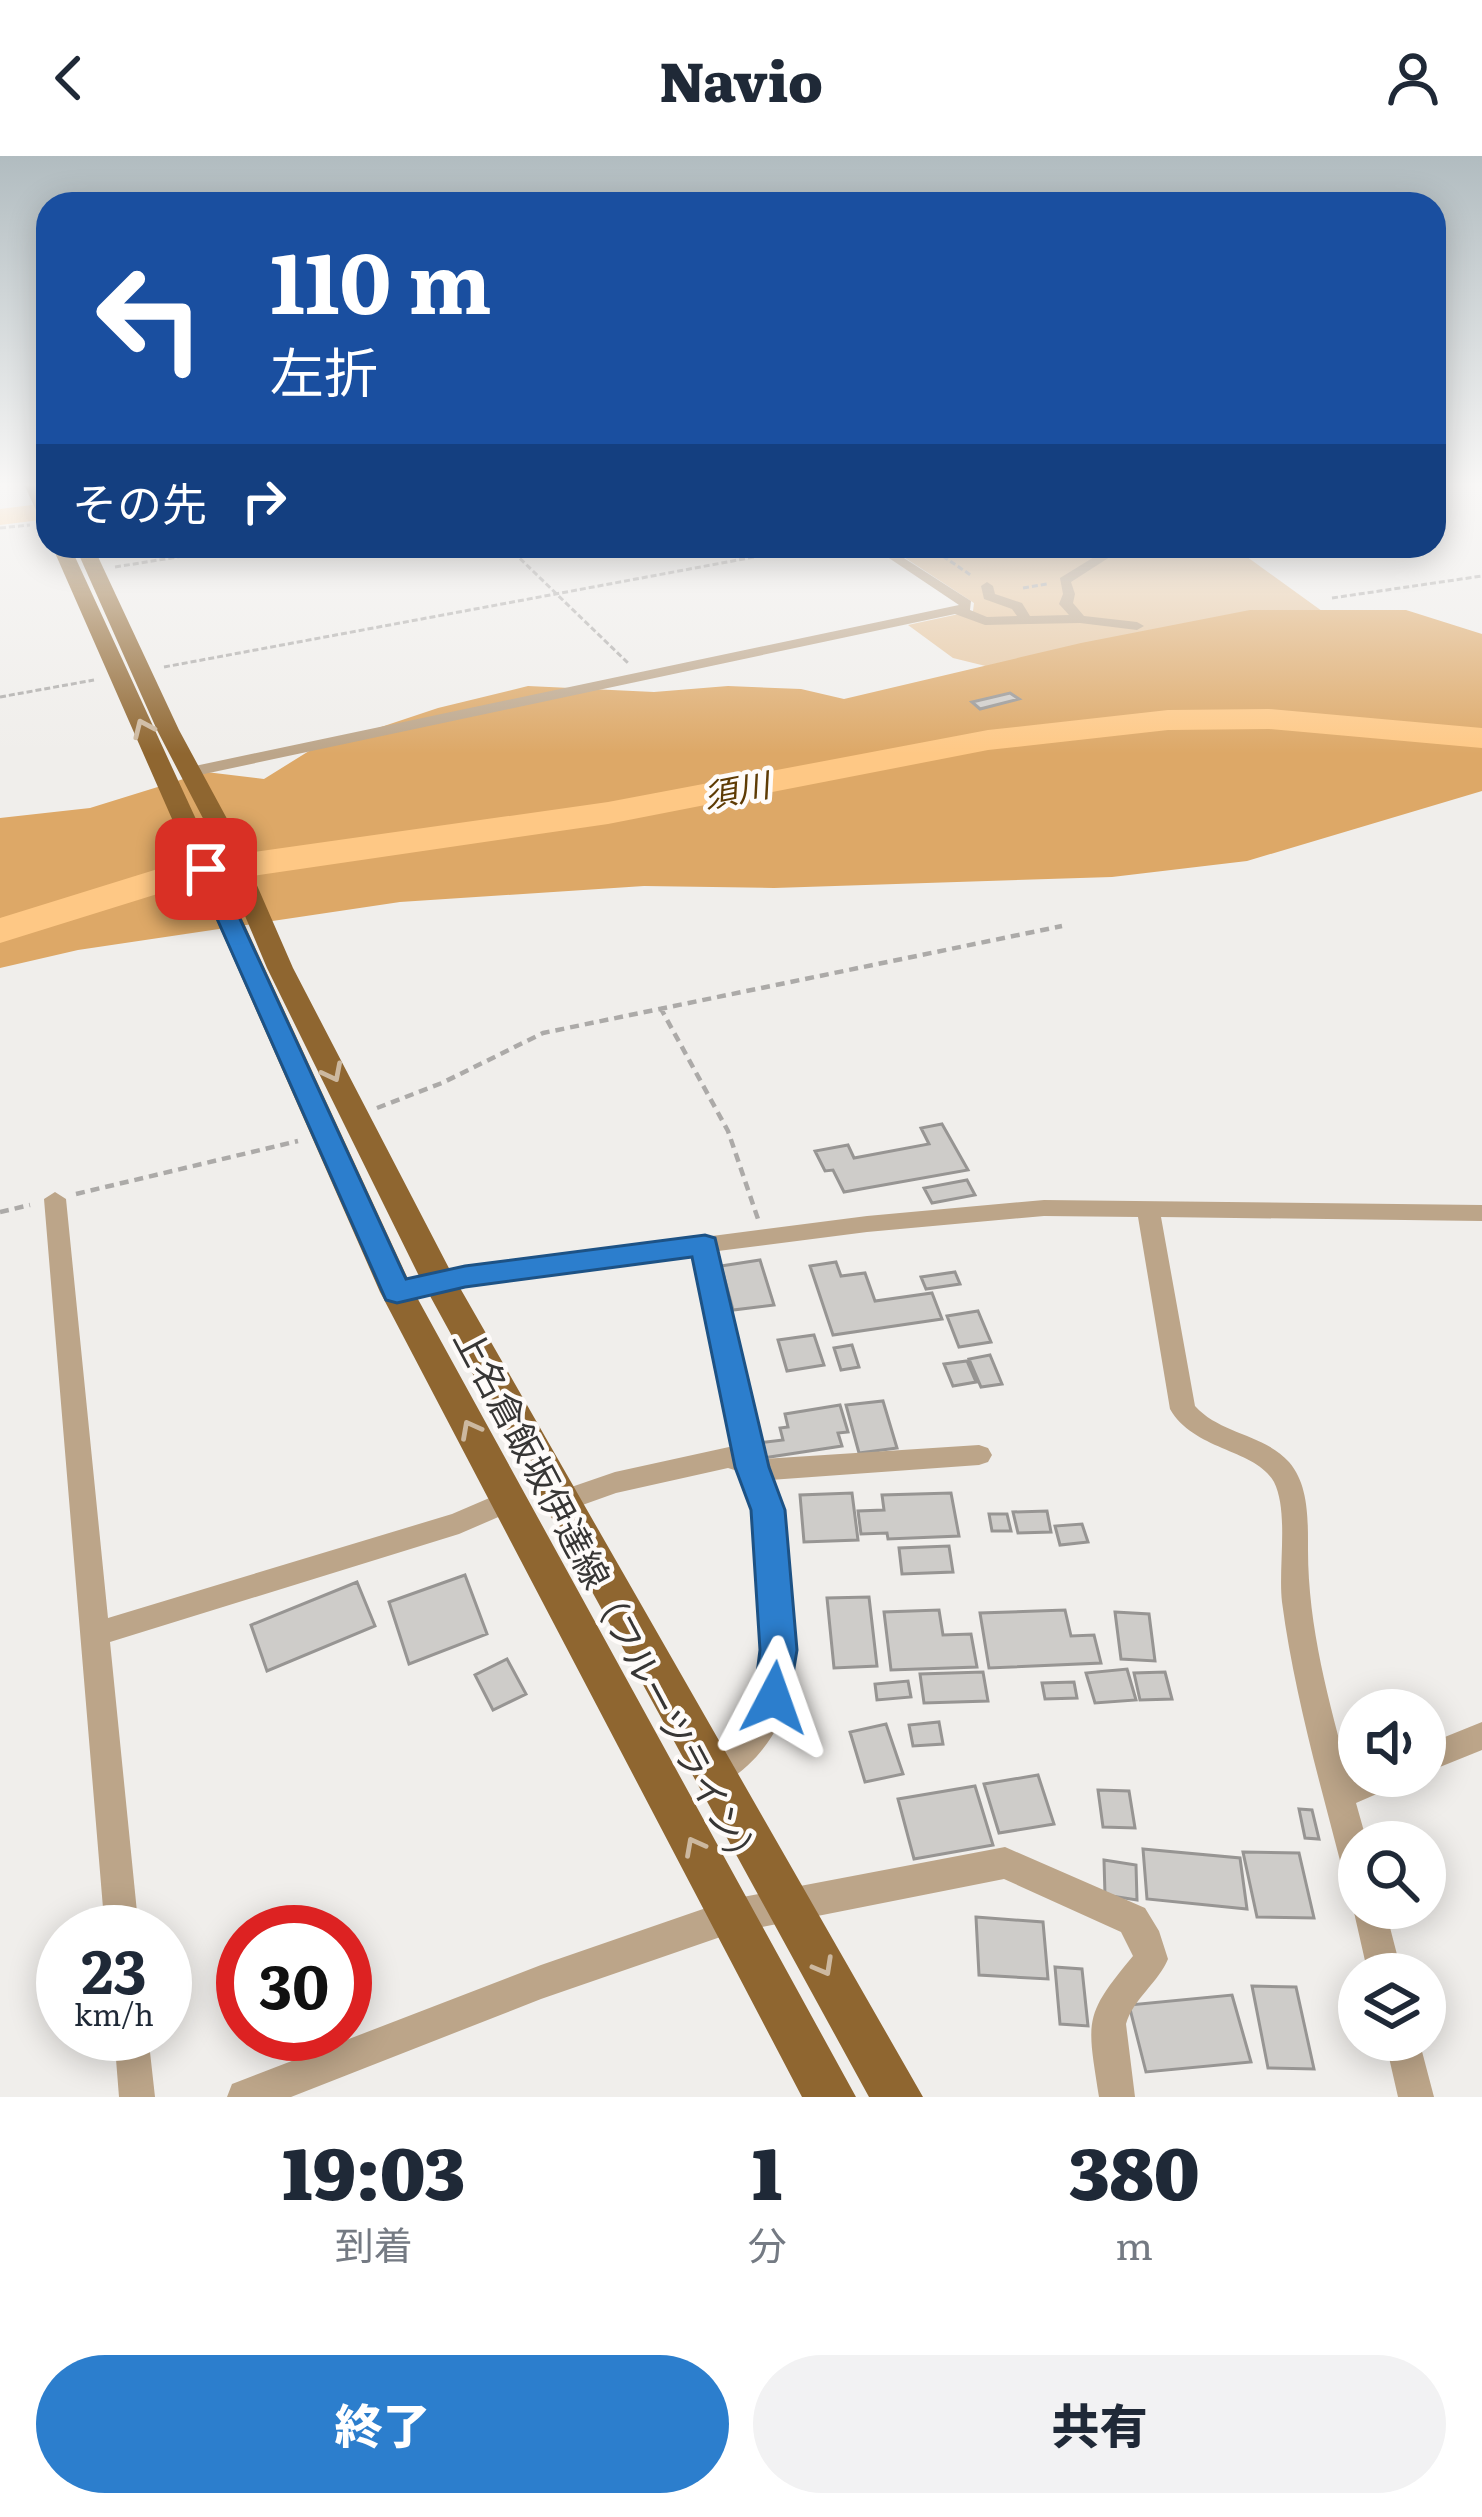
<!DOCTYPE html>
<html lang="ja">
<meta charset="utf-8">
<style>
:root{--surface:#fff;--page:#f2f2f3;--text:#1f2937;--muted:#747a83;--accent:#2c7ecd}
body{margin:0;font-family:Literata,"Noto Sans JP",serif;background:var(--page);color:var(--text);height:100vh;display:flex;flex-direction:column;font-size:45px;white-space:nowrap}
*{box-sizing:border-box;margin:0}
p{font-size:39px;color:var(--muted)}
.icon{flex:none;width:66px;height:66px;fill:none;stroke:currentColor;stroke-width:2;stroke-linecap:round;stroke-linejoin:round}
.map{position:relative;height:1941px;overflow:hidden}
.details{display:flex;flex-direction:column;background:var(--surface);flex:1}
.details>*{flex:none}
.hud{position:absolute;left:36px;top:36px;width:1410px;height:366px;border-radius:36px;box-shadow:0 6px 30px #0003;background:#1a4fa0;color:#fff;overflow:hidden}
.fabs{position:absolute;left:1338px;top:1533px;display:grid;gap:24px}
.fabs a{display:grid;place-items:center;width:108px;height:108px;border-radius:50%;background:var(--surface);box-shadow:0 6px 30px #0003;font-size:60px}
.speed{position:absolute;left:36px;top:1749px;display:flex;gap:24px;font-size:60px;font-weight:700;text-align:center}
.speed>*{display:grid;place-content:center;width:156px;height:156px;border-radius:50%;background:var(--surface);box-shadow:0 6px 30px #0003;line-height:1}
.speed small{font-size:30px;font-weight:400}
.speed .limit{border:18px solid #d22;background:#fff;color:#111}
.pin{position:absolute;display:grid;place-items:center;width:102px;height:102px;color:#fff;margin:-51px;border-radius:24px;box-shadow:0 6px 18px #0006}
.me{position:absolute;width:132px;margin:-66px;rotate:4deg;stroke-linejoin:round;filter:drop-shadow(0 0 9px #0008)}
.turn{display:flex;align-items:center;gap:42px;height:252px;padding:0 36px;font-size:54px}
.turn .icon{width:156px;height:156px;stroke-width:2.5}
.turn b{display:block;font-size:84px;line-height:102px}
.then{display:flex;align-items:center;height:114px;padding:0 36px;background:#0003;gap:24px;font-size:45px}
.eta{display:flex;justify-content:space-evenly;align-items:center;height:204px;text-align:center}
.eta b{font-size:72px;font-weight:800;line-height:84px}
.primary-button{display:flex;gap:24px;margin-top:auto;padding:24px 36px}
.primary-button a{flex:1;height:138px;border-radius:72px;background:var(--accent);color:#fff;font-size:48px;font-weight:800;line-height:138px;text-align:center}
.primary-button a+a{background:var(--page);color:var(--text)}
header{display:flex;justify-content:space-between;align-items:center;height:156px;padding:0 36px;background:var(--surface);font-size:54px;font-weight:800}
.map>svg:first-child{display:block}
</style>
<header><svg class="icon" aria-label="back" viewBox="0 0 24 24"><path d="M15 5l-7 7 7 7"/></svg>Navio<svg class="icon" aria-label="person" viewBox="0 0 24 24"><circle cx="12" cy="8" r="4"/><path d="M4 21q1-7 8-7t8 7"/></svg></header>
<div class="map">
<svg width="1482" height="1941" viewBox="0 0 1482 1941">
<rect width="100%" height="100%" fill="#f0eeeb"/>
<path fill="#e5c49c" d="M887,390H1232L1333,463L1058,528L953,502L908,469L973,455L974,447Z"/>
<path fill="#dda867" d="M1250,454H1406L1482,478V635L1247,705L1112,721L774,732L644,730L400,746L78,794L0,812V662L90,652L206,616L264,623L309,595L438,552L528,530L654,536L728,530L801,533L844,543L1081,487Z"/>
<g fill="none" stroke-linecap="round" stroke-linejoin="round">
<path fill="#fec885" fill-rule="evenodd" d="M48,347V363L0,369V353Z
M1269,553L1482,572V592L1269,573L1168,574L988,594L608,668L183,730L0,787V762L177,707L608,646L988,574L1168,554Z"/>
</g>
<path fill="#ceccc9" stroke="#979593" stroke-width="3" d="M1010,537L1019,543L980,553L972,546Z
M942,968L968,1014L844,1036L833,1014L825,1015L815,995L848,989L854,1002L929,988L921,972Z
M967,1024L975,1039L932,1047L924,1032Z
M760,1104L774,1149L733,1154L721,1110Z
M836,1106L841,1120L865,1117L875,1145L932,1137L942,1163L833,1179L810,1110Z
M955,1116L960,1128L926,1133L921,1121Z
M978,1155L991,1186L959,1191L947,1160Z
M814,1179L824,1209L787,1215L778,1184Z
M852,1189L859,1211L841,1214L834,1192Z
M990,1199L1002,1228L981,1231L969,1203Z
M967,1205L976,1226L953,1230L944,1208Z
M883,1245L897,1292L859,1297L846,1249Z
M840,1249L848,1276L838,1277L842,1290L763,1302L758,1287L783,1284L780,1272L788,1271L785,1258Z
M852,1337L858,1384L804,1386L800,1339Z
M951,1337L959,1380L888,1383L887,1377L861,1378L858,1355L884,1354L882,1339Z
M1047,1355L1051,1376L1018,1377L1013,1356Z
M989,1358H1007L1011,1375H992Z
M1082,1368L1088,1386L1060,1389L1055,1370Z
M949,1390L953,1416L902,1418L899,1392Z
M465,1419L487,1478L409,1508L389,1446Z
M357,1426L375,1470L267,1515L251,1469Z
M869,1441L877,1510L834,1512L827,1442Z
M939,1454L943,1479L971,1478L977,1511L891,1514L884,1456Z
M1065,1454L1071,1480L1094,1479L1101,1507L989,1512L980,1457Z
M1115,1456L1149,1458L1155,1505L1121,1503Z
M507,1503L526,1538L493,1554L475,1519Z
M1127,1513L1136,1544L1095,1547L1086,1517Z
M983,1516L988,1545L924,1547L920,1518Z
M1165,1516L1172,1543L1140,1544L1134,1517Z
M908,1525L911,1541L877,1544L875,1528Z
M1074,1526L1077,1542L1045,1543L1042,1527Z
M939,1566L943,1588L913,1590L909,1569Z
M886,1568L903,1618L865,1626L850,1576Z
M1038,1619L1054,1668L999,1677L984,1628Z
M975,1630L993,1689L914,1703L898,1643Z
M1098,1634L1129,1635L1135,1672L1103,1671Z
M1299,1653L1312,1654L1319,1683L1305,1682Z
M1143,1693L1240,1702L1247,1753L1147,1743Z
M1243,1696L1299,1697L1314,1762L1257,1761Z
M1104,1704L1136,1709L1137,1744L1105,1739Z
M976,1761L1043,1766L1048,1823L979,1819Z
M1055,1811L1082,1813L1088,1870L1060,1868Z
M1252,1830L1296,1831L1314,1913L1268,1912Z
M1232,1839L1251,1906L1146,1916L1129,1849Z"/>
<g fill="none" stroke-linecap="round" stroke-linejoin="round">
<path stroke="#acaaa8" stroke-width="3" stroke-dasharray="6 3" stroke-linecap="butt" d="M0,372L30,369
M507,390L628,507
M928,390L972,420
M115,411L246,390
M1023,432L1047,428
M1332,442L1482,420
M164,511L813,390
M0,541L94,524"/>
<path stroke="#acaaa8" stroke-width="4.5" stroke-dasharray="9 6" stroke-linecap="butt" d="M660,851L728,975L758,1063
M377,952L442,927L543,877L1062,770
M76,1038L298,985
M0,1056L30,1049"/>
<path fill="#bca589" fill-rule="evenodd" d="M871,390H885L971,445L970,454L987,461L1017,460L1012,453L984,443L981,430L987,426L993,430L995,438L1022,447L1030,460L1069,459L1059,448L1063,438L1060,422L1112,390H1127L1071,426L1075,438L1073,447L1084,460L1137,466L1144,470L1137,474L1080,467L985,469L955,458L190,621L182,616L190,611L959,449Z
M55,1036L66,1043L108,1462L452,1358L508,1334L517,1337L521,1345L517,1353L459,1378L110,1486L139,1776H105L44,1043Z
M1044,1044L1482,1049V1065L1161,1061L1195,1250C1220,1278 1264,1278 1289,1306C1309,1329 1308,1365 1308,1394C1308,1471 1329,1546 1349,1620L1359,1615V1620H1399L1395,1630L1356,1647L1367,1686H1359V1732L1348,1727L1343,1716C1320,1627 1294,1537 1282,1446C1278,1412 1289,1356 1274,1326C1256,1293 1194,1295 1170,1253L1138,1061L1044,1060L867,1076L718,1095L763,1303L979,1289L988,1292L992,1299L988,1306L979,1309L770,1324C787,1370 799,1492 789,1540C781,1577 749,1618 713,1632L702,1627L698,1617L702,1607L725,1591L749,1561L759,1541L764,1494L755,1355L741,1316L728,1312L616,1337L560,1357L551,1354L547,1346L551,1338L615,1316L729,1291L735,1293L695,1098L465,1128L397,1144L389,1142L385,1136L389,1130L465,1112L867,1060Z
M1482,1566V1594L1425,1617V1589Z
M1005,1691L1145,1752L1159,1775L1168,1803C1158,1827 1133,1843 1126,1868L1135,1941H1099C1087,1864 1083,1860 1133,1800L1121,1776L1004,1723L732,1777L541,1843L291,1941H227L232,1928L245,1923L541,1809L732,1743Z
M1359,1740V1752H1385L1402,1818H1368L1353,1752Z
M114,1878H148L155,1941H119Z
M1385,1884H1419L1434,1941H1398Z"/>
<path fill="#8f6630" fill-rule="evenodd" d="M23,326H39L48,345V368L40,363Z
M52,390H70L414,1136L856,1941H802L380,1136Z
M75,390H93L179,574L232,672L293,812L452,1118L923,1941H869L418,1118L267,812L208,672L157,574Z"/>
</g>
<defs><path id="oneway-chevron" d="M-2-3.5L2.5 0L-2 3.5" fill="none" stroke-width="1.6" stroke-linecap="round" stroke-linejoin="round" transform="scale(3)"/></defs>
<g stroke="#ccb89f">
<use href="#oneway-chevron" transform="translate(143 572) rotate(-114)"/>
<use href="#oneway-chevron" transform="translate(333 917) rotate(63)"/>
<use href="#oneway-chevron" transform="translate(470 1273) rotate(-118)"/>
<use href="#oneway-chevron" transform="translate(694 1690) rotate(-118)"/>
<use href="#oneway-chevron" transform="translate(824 1811) rotate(61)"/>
</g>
<linearGradient id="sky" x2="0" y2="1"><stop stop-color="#b1bcc0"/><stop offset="0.55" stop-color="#f8f7f6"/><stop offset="1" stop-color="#f8f7f6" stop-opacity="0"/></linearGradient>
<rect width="1482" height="598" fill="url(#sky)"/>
<path fill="#2c7ecd" stroke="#1d5285" stroke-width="3" d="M206,706L217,713L406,1123L465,1110L705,1079L715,1082L769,1311L785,1354L797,1494L787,1554L774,1560L760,1554L754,1542L760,1494L751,1354L735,1311L692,1101L465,1131L397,1147L386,1144L195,713Z"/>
<g text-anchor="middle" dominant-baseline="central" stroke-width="9" stroke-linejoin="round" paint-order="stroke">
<g font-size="33" font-style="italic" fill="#5e3b04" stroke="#fefbf9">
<text transform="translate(736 632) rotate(-11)">須川</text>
</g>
<g font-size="36" fill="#373635" stroke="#fefbf9">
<text transform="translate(610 1444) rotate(62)">上名倉飯坂伊達線（フルーツライン）</text>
</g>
</g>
</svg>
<div class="fabs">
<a><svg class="icon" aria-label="sound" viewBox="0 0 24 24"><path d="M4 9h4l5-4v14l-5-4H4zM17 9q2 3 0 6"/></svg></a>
<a><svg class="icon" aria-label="search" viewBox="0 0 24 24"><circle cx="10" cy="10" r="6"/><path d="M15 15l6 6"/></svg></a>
<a><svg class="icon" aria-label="layers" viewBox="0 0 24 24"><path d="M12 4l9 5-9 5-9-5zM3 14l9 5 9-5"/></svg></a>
</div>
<div class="speed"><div>23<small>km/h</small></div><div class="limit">30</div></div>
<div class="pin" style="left:206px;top:713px;background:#d93025"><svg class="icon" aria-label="arrive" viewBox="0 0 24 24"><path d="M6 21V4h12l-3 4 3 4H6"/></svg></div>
<svg class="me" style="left:774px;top:1542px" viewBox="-20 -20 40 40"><path d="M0-17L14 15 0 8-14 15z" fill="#2c7ecd" stroke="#fff" stroke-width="4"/></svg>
<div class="hud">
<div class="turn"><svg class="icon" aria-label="left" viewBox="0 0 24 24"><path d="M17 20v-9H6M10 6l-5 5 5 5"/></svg><div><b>110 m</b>左折</div></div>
<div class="then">その先<svg class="icon" aria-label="right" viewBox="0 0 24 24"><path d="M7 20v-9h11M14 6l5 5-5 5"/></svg></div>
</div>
</div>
<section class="details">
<div class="eta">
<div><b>19:03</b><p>到着</p></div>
<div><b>1</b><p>分</p></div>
<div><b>380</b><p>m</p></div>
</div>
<div class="primary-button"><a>終了</a><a>共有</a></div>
</section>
